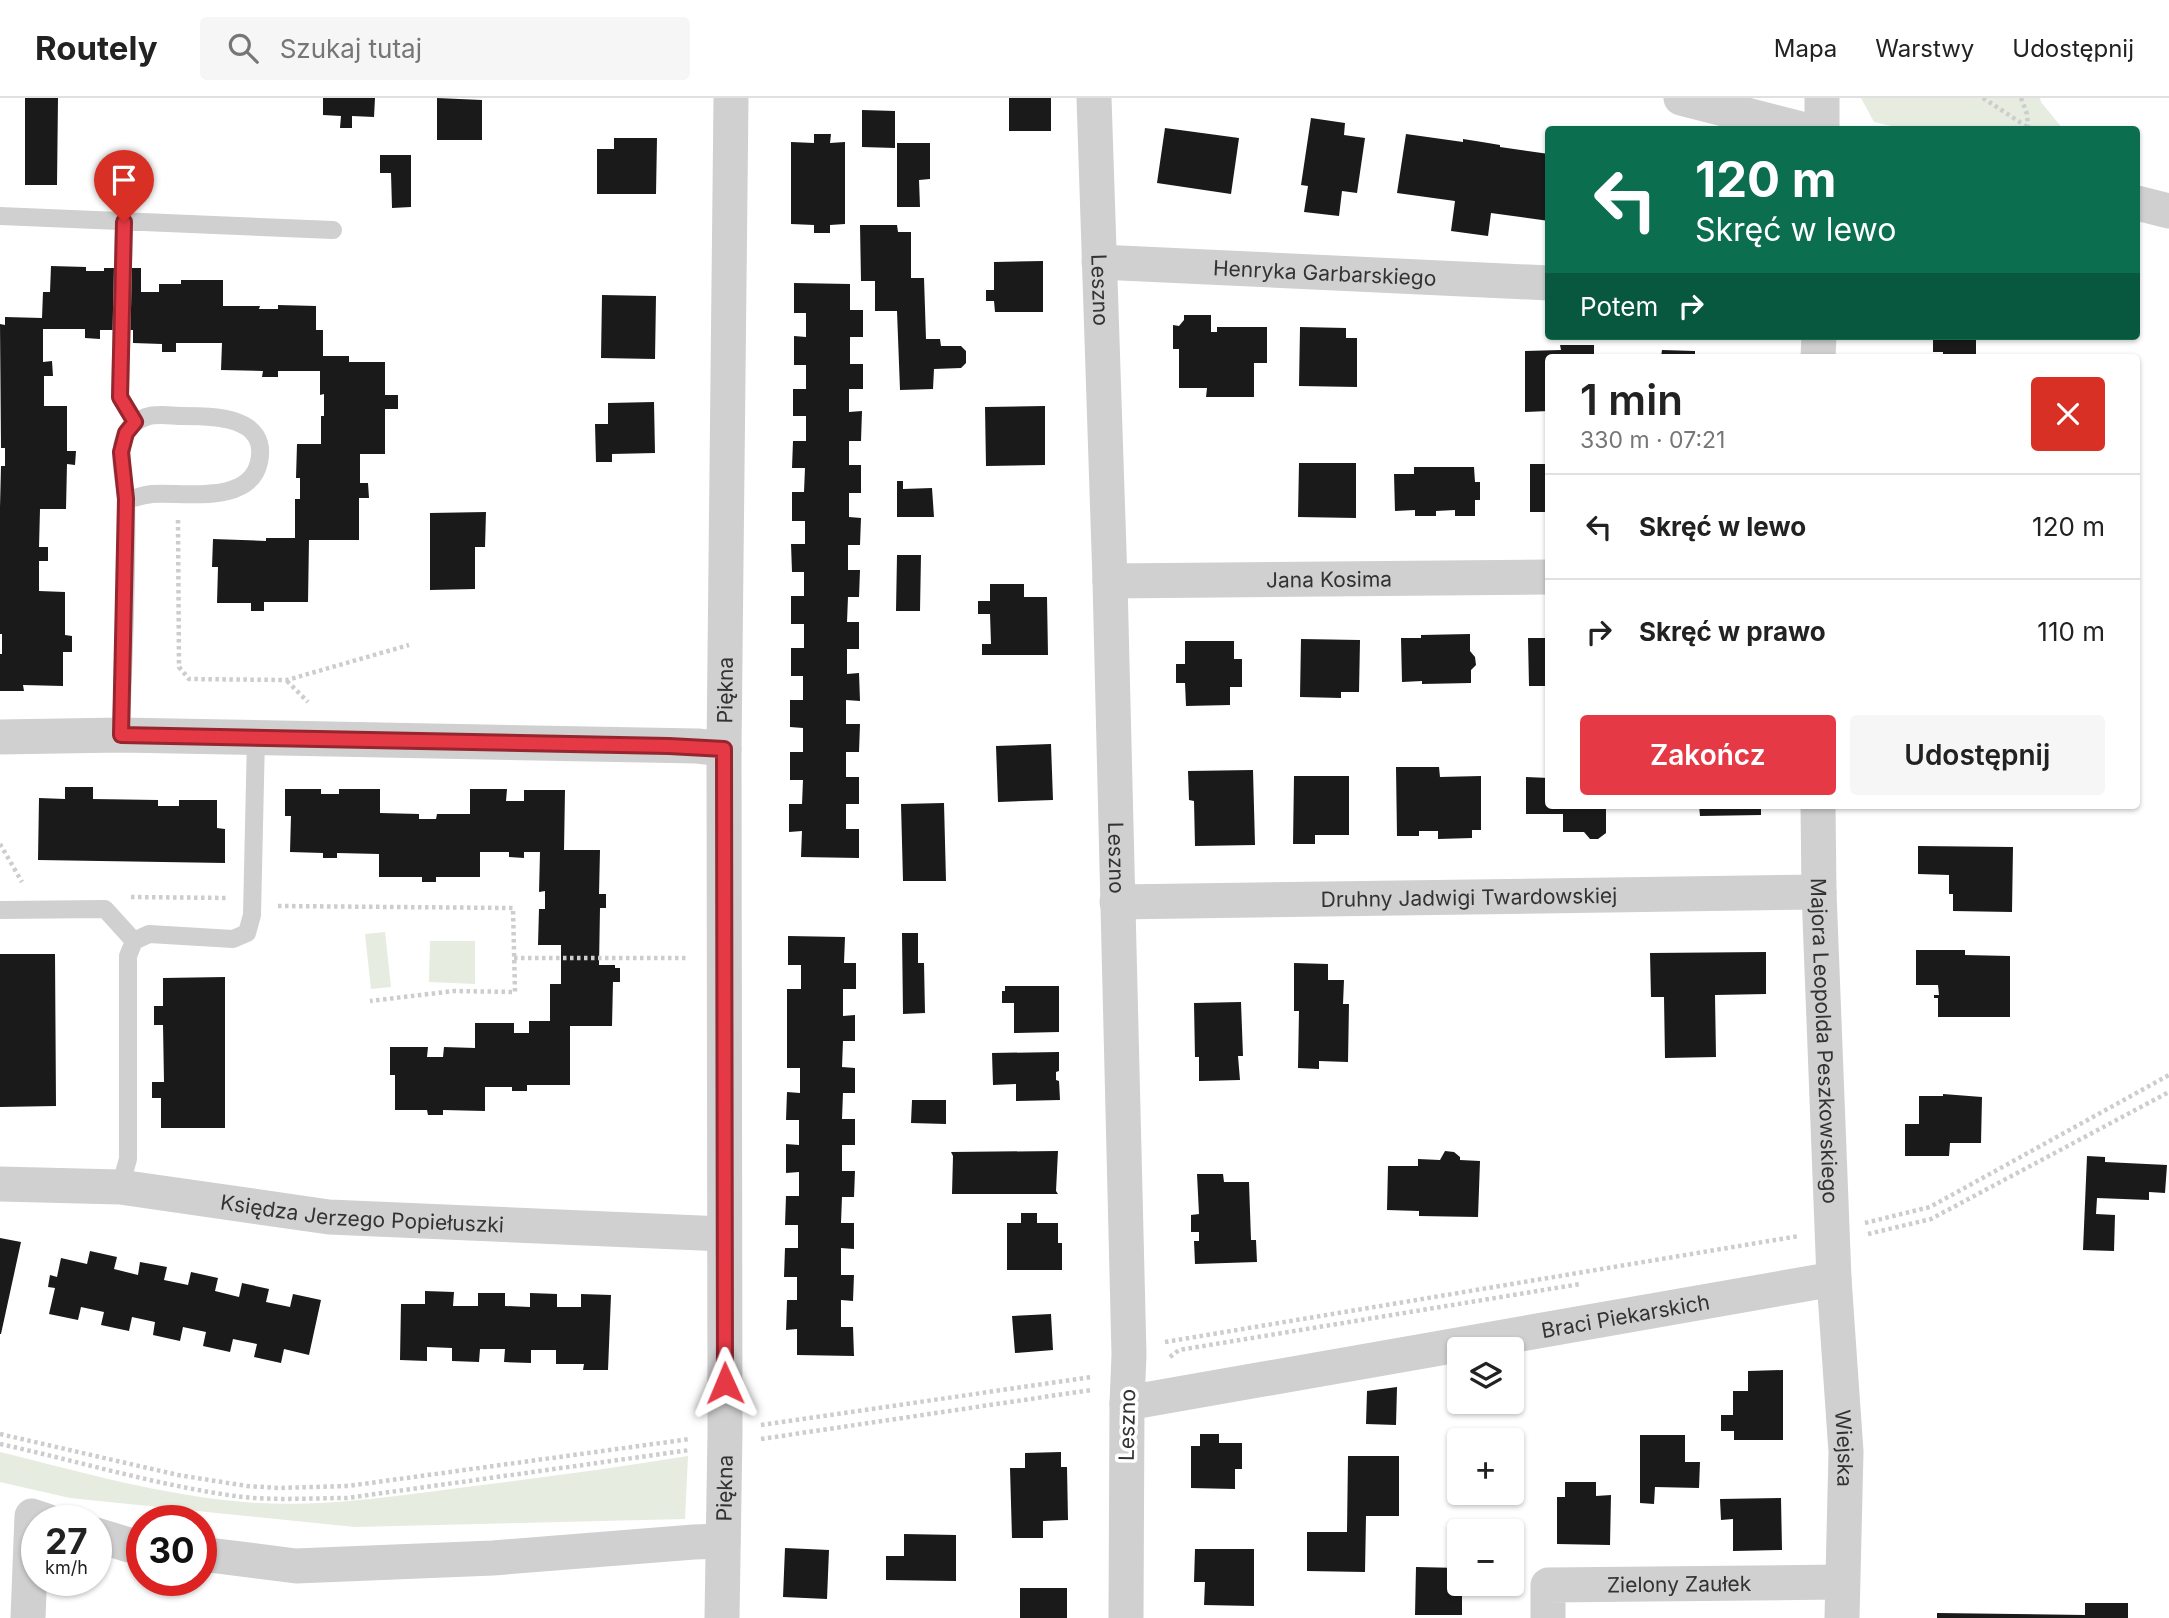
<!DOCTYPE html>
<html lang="pl">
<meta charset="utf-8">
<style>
:root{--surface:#fff;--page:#f6f6f6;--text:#222;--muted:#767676;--line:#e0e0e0;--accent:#e63946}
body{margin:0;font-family:Inter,sans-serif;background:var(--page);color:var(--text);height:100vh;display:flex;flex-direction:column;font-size:26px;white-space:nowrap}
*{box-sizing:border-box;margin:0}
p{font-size:23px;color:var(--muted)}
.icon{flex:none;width:38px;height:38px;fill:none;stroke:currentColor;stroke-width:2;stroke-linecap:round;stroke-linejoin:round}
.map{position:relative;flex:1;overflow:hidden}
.sheet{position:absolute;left:1545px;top:256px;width:595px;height:455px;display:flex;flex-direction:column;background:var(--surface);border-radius:7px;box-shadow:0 2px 5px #0004}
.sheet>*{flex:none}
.guide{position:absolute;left:1545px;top:28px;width:595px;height:214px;border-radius:7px;box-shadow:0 2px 5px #0004;background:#0b6e4f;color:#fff;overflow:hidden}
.controls{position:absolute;left:1447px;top:1239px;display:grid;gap:14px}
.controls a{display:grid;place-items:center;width:77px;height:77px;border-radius:7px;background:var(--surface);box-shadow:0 2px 5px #0004;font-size:35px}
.speed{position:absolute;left:21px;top:1407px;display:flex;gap:14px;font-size:35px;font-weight:700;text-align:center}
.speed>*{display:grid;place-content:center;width:91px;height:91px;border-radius:50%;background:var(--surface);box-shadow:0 2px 5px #0004;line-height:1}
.speed small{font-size:18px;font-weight:400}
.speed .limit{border:10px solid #d22;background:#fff;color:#111}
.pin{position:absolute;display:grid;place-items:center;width:60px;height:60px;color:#fff;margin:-72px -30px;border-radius:50% 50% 50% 0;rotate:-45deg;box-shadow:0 0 7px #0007}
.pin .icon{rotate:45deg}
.me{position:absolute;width:77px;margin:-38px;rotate:359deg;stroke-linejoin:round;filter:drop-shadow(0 0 5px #0008)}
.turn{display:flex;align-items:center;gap:24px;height:147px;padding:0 35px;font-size:32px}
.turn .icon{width:91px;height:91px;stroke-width:2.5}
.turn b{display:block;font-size:49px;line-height:60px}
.then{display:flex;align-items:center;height:66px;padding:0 35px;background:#0003;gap:14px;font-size:26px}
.round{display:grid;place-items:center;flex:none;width:74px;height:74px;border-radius:7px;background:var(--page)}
.overview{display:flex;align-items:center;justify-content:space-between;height:119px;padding:0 35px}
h1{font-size:42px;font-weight:600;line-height:52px}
.button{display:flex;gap:14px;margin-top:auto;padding:14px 35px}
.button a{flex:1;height:80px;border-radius:7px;background:var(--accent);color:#fff;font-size:28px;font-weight:600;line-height:80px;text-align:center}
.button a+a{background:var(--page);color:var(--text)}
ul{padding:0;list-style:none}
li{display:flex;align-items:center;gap:21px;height:105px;padding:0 35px;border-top:2px solid var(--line)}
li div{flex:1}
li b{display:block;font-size:26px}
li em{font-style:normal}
header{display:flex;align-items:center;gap:42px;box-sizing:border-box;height:98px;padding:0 35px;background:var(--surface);border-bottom:2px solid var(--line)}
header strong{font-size:33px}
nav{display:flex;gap:38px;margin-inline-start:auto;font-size:24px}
.search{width:490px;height:63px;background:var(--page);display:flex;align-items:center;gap:18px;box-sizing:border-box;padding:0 24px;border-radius:7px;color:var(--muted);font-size:26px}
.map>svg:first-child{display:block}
</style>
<header>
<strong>Routely</strong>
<div class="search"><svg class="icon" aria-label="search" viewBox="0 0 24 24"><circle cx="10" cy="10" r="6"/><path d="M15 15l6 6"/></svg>Szukaj tutaj</div>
<nav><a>Mapa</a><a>Warstwy</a><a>Udostępnij</a></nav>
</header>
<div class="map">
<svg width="2169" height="1520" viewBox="0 0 2169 1520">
<rect width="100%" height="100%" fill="#fff"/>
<path fill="#e6ecdf" d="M1861,0H2040L2041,4L2063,31L1909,32L1874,24Z
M385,834L391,889L371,891L365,836Z
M430,843H475V886L429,884Z
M0,1354C81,1374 161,1397 244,1404C314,1410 382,1400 451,1391C530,1381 609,1371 688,1358L685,1421L355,1429L70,1400L0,1384Z"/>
<path fill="#1a1a1a" d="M25,0H58L57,87H25Z
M323,0H375L374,19L352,18V30H340L341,18L323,17Z
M437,0L482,2V42H437Z
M1009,0H1051V33H1009Z
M862,12L895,13V50L862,49Z
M1311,20L1345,25L1344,37L1365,40L1357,95L1342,93L1339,118L1304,114L1308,88L1301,87Z
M1165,30L1239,40L1231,96L1157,85Z
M814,36H831L830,45L845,44V126L830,127V135H814V127L791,126V44L814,45Z
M1406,36L1463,44V41L1482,44L1500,47V49L1549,56V123L1491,115L1488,138L1451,133L1455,103L1397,95Z
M614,40H657L656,96H597V51H614Z
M897,45H930V81L919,82L920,109H897Z
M380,57H411V109L392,110L391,75H380Z
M860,127H897L898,134H911V180H924L926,241H940L941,248H961L966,253V265L961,270L934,271L933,291L900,292L897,213H875V183H861Z
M1043,163V214H995L994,203H986V192H994V164Z
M51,168L86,169V173H104V170H141V194H159V186H181V182H223V208H260L259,211H278V207L316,208V232H323V258H349V264H385V297H398V311H385V356H360V385H368L369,400H359V442H309L308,504H264V513H251V505H217L218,469H212L213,441L266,443V440H295V401H300V380H296L297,346H321V318H324V296L320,297V273H278V279H262L263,273L221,272L222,245H176V254H162V246L133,245V232H100V241L85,240V231H43V264L52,263L53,278H44V308H67V353H76L75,367L67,366L66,411H40L39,449H48V463H39V493L65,494V537L72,538V554H63V588L23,587L24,593H0V556H2V536H0V409L1,368H5V350H1L0,226L5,227V219L42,220L43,194H50Z
M794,185L850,186V212H863V239H850V266H863V291H849V314L862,313L861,343H849V367H861V395H849V419L861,420L860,447H848V472H860L859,499H848L847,524H859V551H847V576L859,575L860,603L846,602V626H860L859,654H846V679H859V706H846V731H859V760L801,759L802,733L789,734V706H802L803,682H790V654H803V630L790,629V602H803V578H791V550H804V526H791V498H804V474H792L791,446H805V423H792V394H804L805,370H792L793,343H806V318H793V291H806V267H794V238L806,239V215H794Z
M602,197L656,198L655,261L601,260Z
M1184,217H1211V234H1217V229H1267V265H1254V299H1206L1207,290H1179V251H1173V227L1179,228L1184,222Z
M1300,229L1346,230V240H1357V289L1299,288Z
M1933,242H1976V259H1943V254H1933Z
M1560,247H1594V259H1549V313L1525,314V253L1561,252Z
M1662,252L1695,253V259H1661Z
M654,304L655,355L612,356V364H596L595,326H608V305Z
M1045,308V367L986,368L985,309Z
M1299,365H1356V420L1298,419Z
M1530,366H1549V414H1530Z
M1414,369H1474L1475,384H1480V402H1475V418H1455V412L1436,413V418H1415V412L1395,413L1394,376H1414Z
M897,383H903V391L932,390L934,419H897Z
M486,414L485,449H475V491L430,492V415Z
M897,457H921L920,513H896Z
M990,486H1024V499H1047L1048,557H982V546H991L990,516H978V503H990Z
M1470,536V553L1475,559L1476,567L1471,572V585L1422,586V583L1402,584L1401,540H1421V537Z
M1528,540H1549V588H1529Z
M1301,541L1360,542L1359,594H1341V600L1300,599Z
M1185,543H1234V561H1242V589H1230V607L1186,608L1185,585H1176V566H1185Z
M1051,646L1053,702L998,704L996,648Z
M1396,669H1439L1440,679L1481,678V732H1472V740L1438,741V733H1419V738H1397Z
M1253,672L1255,747L1195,748L1194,703L1189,702L1188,673Z
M1294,678H1349V737H1315V746H1293Z
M1526,679L1549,680V707H1606V735L1598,741H1590L1584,734H1563V716H1526Z
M65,689H93V701L158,702V708H179V702H217V730L225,731V765L38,762L39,700L65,701Z
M285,691H321V696H339V691H380V715L419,716V721H436L437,716H470V691H507L506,703H524V692H565L564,752H600L599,796H606V810H600L599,867H615V870H620V884H613L612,928H570V987H527V993H512V989H485V1013L443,1012V1017H428L427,1012H395V977H390V949H428L427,959H443L444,949L475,950V925H514V935H529V923H550V886H561V847H538L539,811H545V793L539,794L540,754H524V760L509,759V754H480V779H436V784H422V779H379V756L337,755V760H323V755L290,754L291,718H285Z
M944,705L946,783H903L901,706Z
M1699,707H1761V717L1700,718Z
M1918,748L2013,749L2012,814L1953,813V796H1949V777L1918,776Z
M902,835H918V865H924L925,915L903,916Z
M788,838L845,839L844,865H856V891H843V918L855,917V943H843L842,969L855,970V995H843L842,1021H855V1047H842V1073H855L854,1099H842L841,1125H854V1151L841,1150V1177H854L853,1203L841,1202V1229H853L854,1258L797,1257V1231L786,1232L787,1202H797V1179H784L785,1150H798V1127H785L786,1098H799V1074L786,1075V1046L799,1047V1022H786L787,994L800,995V970H787V891H801V867H788Z
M1916,852H1965V857L2010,858V919H1938V900H1934V897H1939L1938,887H1916Z
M1766,854V896L1715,897L1716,959L1665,960L1664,899H1651L1650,855Z
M0,856H55L56,1008L0,1009Z
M1294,865L1328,866V882H1344L1343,906H1349L1348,964L1319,963V971L1298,970L1299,913H1294Z
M225,879V1030H161V1000H152V984H164L163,927H154V908H163V880Z
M1005,888H1059V934L1014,935V905H1002V893H1005Z
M1241,904L1243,958H1238L1240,982L1199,983V959H1195L1194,905Z
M1059,954V973L1056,974V982L1059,983L1060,1002L1016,1003V986L993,987L992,955Z
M1943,996L1982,999L1981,1045H1950L1949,1058H1905V1026H1919V998H1943Z
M912,1002H946V1026L911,1025Z
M1058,1053L1056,1093L1058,1096H952L953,1058L951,1054Z
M1445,1053L1454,1054L1460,1059V1062L1480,1063L1478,1119L1419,1118V1113L1387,1112L1388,1068H1418V1061L1440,1062Z
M2087,1058L2105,1059V1064L2167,1067L2165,1095L2149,1094V1102L2097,1100L2096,1116L2115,1117L2114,1153L2083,1152Z
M1197,1076H1223L1224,1084H1249L1251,1142H1256L1257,1164L1195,1166L1194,1143H1199V1134H1191V1117L1199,1116Z
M1021,1115H1037V1125H1058V1145H1062V1172H1007V1125H1021Z
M0,1140L21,1144L1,1236H0Z
M90,1153L117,1159L114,1171L138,1177L140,1164L167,1169L164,1182L188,1187L191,1174L218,1180L215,1193L239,1199L242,1185L269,1191L266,1204L290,1209L293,1196L321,1202L309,1257L284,1251L281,1265L254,1259L257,1246L233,1241L230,1254L203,1248L206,1234L183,1229L180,1243L153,1237L155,1224L132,1219L129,1233L101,1227L104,1214L81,1209L78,1222L49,1216L55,1190L48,1189L50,1177L57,1179L61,1160L87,1166Z
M425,1193L454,1194L453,1208H478V1195H505V1208L530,1209V1195L557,1196V1209H581V1196L611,1197L608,1272H583L584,1266H556V1252H531V1265L504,1264L505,1251H480L479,1264L452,1263V1250L427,1249V1263L400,1262L401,1206H425Z
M1051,1216L1053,1252L1015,1255L1012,1218Z
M1783,1272V1342H1734V1333H1721V1317H1733V1293H1748V1273Z
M1397,1289L1396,1327L1366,1326L1367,1293Z
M1200,1336H1219V1345H1242V1371H1235V1391L1191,1390V1348H1200Z
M1640,1337H1685V1364H1700L1699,1390L1655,1389L1654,1406L1640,1405Z
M1061,1354V1369H1067L1068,1422L1043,1423V1440H1012L1010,1370H1025V1355Z
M1348,1358H1399V1418H1366L1365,1474L1307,1473V1434H1347Z
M1565,1384H1596V1398L1611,1397L1610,1447L1557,1446V1399H1565Z
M1781,1400L1782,1452L1733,1453V1421L1721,1422L1720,1401Z
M904,1436L956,1437V1483L886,1482V1458H904Z
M785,1450L829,1452L827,1501L783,1499Z
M1195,1451H1254V1508L1204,1507L1205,1484H1194Z
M1416,1469L1460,1470V1486H1462V1517H1415Z
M1020,1490H1067V1520H1020Z
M2085,1505H2128V1520H1937V1515L2085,1517Z"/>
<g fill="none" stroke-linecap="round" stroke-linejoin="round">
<path stroke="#cdcdcd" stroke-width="4.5" stroke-dasharray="3.5 3.5" stroke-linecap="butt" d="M1983,0L2032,32
M2021,0L2027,16L2028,29
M178,422L179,569L189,581L287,582L409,547
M287,583L308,604
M0,746L22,784
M131,799L228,800
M278,808L513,810L515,894L454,893L370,903
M514,860H689
M1865,1125L1930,1109L2169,977
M1868,1136L1931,1121L2169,994
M1165,1244L1799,1138
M1170,1259L1179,1252L1580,1186
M761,1327L1092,1279
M0,1336L178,1377L247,1388L278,1390L348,1388L690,1341
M761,1341L1091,1292
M0,1346C78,1363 156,1387 235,1398C270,1403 311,1400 347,1400L690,1352"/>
<path stroke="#d0d0d0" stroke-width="18" d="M0,118L333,132
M124,124L120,299L135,324
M121,637C123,559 128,481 126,403C125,382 116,356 126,335C130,327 138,322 146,319C156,315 172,318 183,318C213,318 269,318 259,364C250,407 184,394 152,396C143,397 135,400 126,402
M0,812L105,811L134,843
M120,1089L128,1061V858L134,843L149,836L233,841L247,835L252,817L256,639"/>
<g stroke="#d0d0d0" stroke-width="35">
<path id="s1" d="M1094,0L1110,483L1129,1257L1127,1305L1126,1520"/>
<path d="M1681,0L1805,32"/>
<path d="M1822,32V0"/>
<path d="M2137,105L2169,113"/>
<path id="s2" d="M1099,164L1549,185"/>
<path d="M1818,259L1819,238"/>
<path id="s3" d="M1110,483L1549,479"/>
<path d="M0,639L121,637L697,648L724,651"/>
<path id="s4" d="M1818,707L1819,794L1834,1181L1846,1354L1842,1520"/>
<path id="s5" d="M1117,804L1819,794"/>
<path id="s6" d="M0,1086L120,1089L329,1119L724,1136"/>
<path id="s7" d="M1127,1305L1834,1181"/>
<path d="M96,1437L129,1447L142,1449"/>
<path d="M201,1456L296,1468L493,1460L694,1444L723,1443"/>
<path d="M28,1520L32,1418L47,1423"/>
<path id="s8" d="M722,1520L725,1335L724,651L731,0"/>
<path id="s9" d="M1548,1520V1487L1842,1484"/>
</g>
</g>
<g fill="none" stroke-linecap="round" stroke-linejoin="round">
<defs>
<path id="route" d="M124,124L120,299L135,324L126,335L121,354L126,401L121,637L669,648L724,651L725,1285"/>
</defs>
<use href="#route" stroke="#96252e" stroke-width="18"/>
<use href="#route" stroke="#e63946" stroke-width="12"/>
</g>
<g text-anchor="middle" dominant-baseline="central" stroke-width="7" stroke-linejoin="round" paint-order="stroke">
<g font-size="21" fill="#333" stroke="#fff">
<text stroke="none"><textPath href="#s2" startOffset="226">Henryka Garbarskiego</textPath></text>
<text stroke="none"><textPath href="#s1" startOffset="192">Leszno</textPath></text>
<text stroke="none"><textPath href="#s3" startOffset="219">Jana Kosima</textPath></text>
<text stroke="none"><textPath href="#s8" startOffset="928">Piękna</textPath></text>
<text stroke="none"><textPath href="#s1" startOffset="760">Leszno</textPath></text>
<text stroke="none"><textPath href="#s5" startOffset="352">Druhny Jadwigi Twardowskiej</textPath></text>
<text stroke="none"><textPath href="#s4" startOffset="236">Majora Leopolda Peszkowskiego</textPath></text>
<text stroke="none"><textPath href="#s6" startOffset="364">Księdza Jerzego Popiełuszki</textPath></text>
<text stroke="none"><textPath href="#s7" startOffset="506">Braci Piekarskich</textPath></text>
<text transform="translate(1127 1327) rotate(-89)">Leszno</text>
<text stroke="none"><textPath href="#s4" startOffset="644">Wiejska</textPath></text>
<text stroke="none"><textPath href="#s8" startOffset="130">Piękna</textPath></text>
<text stroke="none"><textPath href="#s9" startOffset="164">Zielony Zaułek</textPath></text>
</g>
</g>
</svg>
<div class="controls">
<a><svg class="icon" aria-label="layers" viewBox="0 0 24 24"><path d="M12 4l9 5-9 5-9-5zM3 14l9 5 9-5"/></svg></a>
<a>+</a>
<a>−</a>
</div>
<div class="speed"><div>27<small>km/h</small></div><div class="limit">30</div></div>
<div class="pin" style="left:124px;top:124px;background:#d93025"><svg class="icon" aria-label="arrive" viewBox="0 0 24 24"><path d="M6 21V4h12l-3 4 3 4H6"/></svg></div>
<svg class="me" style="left:725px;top:1285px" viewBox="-20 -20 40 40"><path d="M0-17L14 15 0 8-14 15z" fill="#e63946" stroke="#fff" stroke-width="4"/></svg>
<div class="guide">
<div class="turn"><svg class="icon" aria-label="left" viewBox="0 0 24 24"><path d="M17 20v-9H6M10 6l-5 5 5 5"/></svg><div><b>120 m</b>Skręć w lewo</div></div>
<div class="then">Potem<svg class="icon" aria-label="right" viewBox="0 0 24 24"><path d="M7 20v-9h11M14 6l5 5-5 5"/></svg></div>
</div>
<section class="sheet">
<div class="overview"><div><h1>1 min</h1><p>330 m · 07:21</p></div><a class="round" style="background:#d93025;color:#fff"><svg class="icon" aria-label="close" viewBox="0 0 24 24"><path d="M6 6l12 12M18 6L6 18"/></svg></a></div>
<ul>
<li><svg class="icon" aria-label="left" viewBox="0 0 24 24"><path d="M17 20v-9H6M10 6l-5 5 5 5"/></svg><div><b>Skręć w lewo</b></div><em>120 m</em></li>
<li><svg class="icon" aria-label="right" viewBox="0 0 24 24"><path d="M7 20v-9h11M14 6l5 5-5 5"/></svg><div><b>Skręć w prawo</b></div><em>110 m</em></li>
</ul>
<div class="button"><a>Zakończ</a><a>Udostępnij</a></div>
</section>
</div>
